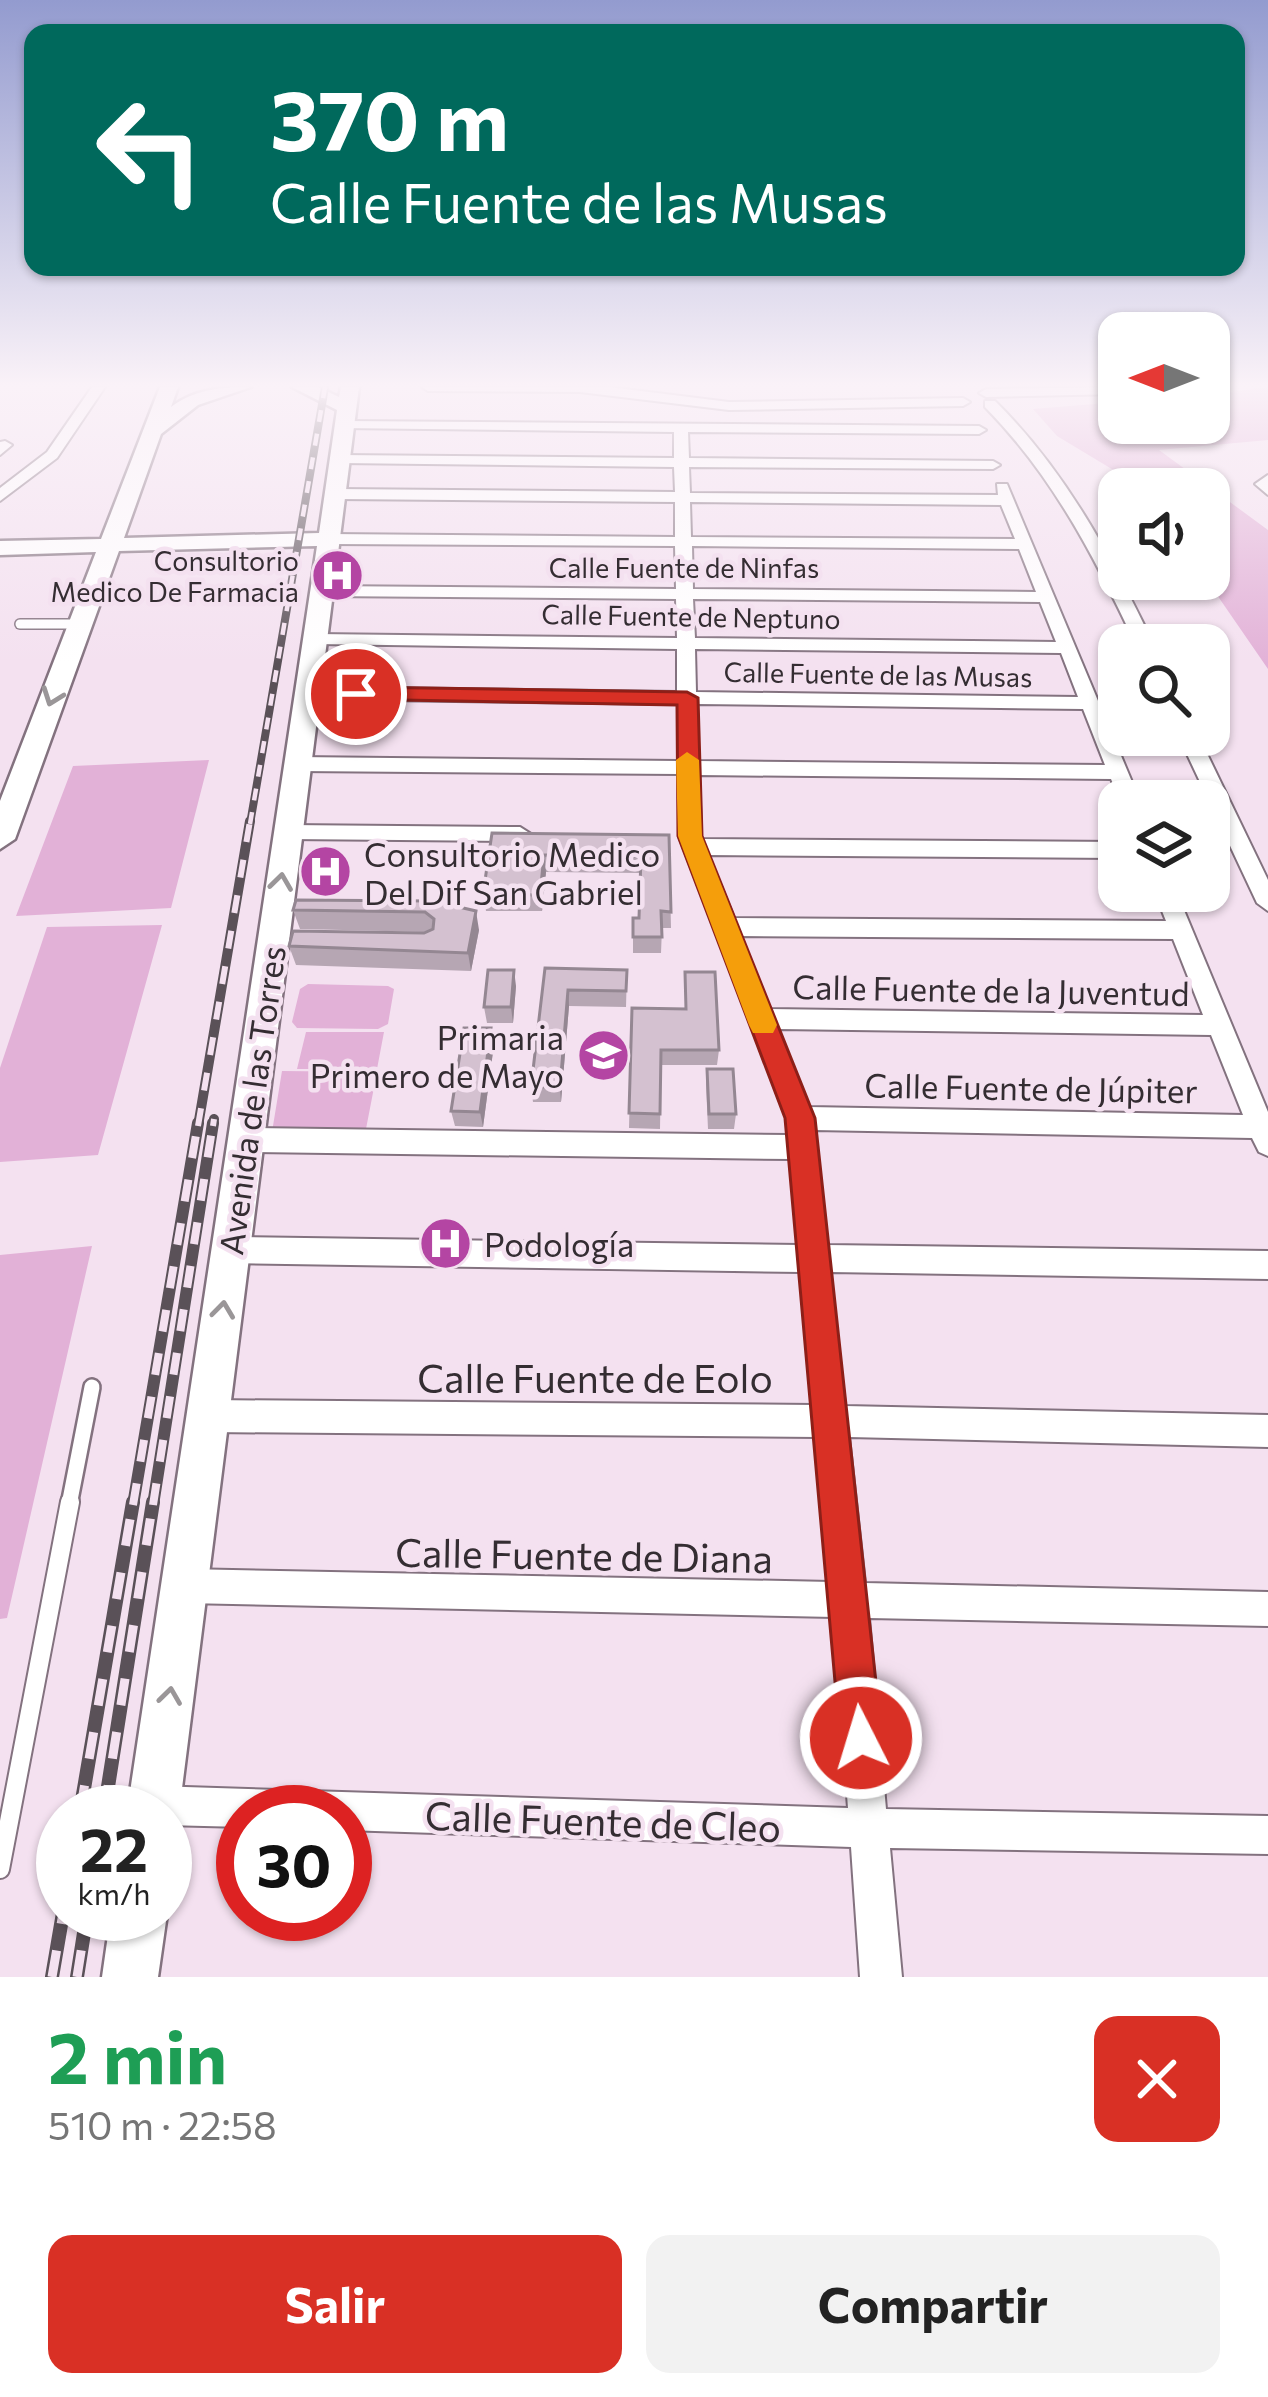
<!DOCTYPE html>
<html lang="es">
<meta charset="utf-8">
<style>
:root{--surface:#fff;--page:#f2f2f2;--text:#222;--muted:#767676;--accent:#d93025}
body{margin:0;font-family:Commissioner,sans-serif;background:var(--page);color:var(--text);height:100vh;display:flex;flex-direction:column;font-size:45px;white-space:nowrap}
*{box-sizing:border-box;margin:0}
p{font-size:39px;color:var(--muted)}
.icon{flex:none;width:66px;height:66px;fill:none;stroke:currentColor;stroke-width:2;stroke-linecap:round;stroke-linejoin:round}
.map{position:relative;height:1977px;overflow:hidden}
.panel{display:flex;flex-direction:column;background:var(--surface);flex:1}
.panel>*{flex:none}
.top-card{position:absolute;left:24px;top:24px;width:1221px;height:252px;border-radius:24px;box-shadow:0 3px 9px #0004;background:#00695c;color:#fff;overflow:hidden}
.needle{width:78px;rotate:270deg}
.buttons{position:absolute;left:1098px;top:312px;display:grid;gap:24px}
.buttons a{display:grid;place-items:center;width:132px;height:132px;border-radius:24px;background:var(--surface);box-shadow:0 3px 9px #0004;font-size:60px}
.speed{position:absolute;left:36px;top:1785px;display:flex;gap:24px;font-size:60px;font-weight:700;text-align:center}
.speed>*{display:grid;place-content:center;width:156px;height:156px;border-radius:50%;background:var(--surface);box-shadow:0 3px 9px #0004;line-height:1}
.speed small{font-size:30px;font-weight:400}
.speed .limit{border:18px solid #d22;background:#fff;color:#111}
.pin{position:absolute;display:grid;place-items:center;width:102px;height:102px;color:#fff;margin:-51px;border:6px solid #fff;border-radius:50%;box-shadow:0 3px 12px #0007}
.me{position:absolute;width:132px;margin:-66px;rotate:355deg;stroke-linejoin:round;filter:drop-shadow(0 0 9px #0008)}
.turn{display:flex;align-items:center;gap:42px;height:252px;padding:0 48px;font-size:54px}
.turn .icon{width:156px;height:156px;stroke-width:2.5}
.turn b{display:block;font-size:84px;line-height:102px}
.round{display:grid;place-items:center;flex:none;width:126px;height:126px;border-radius:24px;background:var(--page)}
.head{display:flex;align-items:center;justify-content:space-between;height:204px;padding:0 48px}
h1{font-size:72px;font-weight:700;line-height:90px;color:#1e9e55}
.action{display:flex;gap:24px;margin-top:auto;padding:24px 48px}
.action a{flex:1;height:138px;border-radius:24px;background:var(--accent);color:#fff;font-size:48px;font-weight:700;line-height:138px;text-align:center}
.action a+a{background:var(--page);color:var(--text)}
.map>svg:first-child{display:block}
</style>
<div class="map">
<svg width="1268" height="1977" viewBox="0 0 1268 1977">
<rect width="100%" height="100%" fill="#f4e1f0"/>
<path fill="#e2b1d7" d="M1268,387V440L1159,450L1268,530V669L1206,579L1209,489H1137L1130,480L1057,436L1033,409L1119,402V423H1209V395Z
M209,760L171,908L16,916L73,766Z
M162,925L98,1155L0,1162V1068L47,927Z
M308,984L388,986L394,989L388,1024L378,1029L297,1028L292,1022L300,989Z
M306,1032H384L377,1069H297Z
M282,1071L377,1072L365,1134L272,1132Z
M92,1246L7,1618L0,1619V1255Z"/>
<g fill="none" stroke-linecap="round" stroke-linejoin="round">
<defs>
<path id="lane-far2" d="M20,624H79"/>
<path id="lane-far1" d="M69,1505L92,1387"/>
<path id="lane" d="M0,1869L70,1502"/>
<path id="street" d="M92,387H105L57,458L0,501V488L47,452Z
M422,387H609L729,402L963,398L970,402L963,406L729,410L580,392L428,391Z
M1119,387V394L986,397L979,393L986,389Z
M985,401H995C1067,472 1111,557 1154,645H1136C1095,558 1053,476 985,407Z
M346,421L979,426L986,430L979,434L688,432L689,458L993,461L1000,465L993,469L689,467L690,493L998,495L997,484H1007L1140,801H1120L1111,779L699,775L701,836L702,839L1119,842V858L708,855L734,918L1166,921L1154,891H1176L1268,1112V1156L1259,1152L1252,1138L814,1130L827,1245L1268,1251V1279L830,1272L845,1406L1268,1415V1447L849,1437L865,1583L1268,1592V1626L869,1618L886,1809L1268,1816V1854L890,1848L902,1977H860L851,1847L345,1830V1812H243V1827L165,1825V1812H138L135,1805L140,1791L154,1786L848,1808L834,1617L185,1603L173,1598L168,1586L173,1574L185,1569L831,1582L817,1437L210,1432L199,1427L194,1416L199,1405L210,1400L814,1405L801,1272L230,1263L220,1259L216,1250L220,1241L230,1237L799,1245L791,1159L246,1152L237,1148L233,1140L237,1132L246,1128L788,1135L787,1118L679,836V774L297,771L287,764L297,757L678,761V704L308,699L299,693L308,687L677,692V649L316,644L307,639L316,634L677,638L676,599L322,596L313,591L322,586L676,589L675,546L329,544L321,539L329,534L675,537V502L337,499L329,494L337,489L675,492L674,467L340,463L333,459L340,455L674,458V432L341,428V422ZM690,502L1001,505L1015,539L691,537ZM692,546L1019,549L1036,592L693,589ZM693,599L1040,602L1056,642L695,638ZM695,649L1061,653L1078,697L696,692ZM697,704L1083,709L1105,765L698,761ZM740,936L1173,939L1203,1015L770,1009ZM778,1029L1211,1035L1243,1115L809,1107Z
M5,441L12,445L0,455V442Z
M1268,475V495L1255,484Z
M1178,735H1198L1268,880V911L1257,903Z
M288,825L520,827L531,834L520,841L288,839L277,832Z"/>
<path id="secondary" d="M160,387H178L171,407C195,389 222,387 251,387L198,405L161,434L124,538L319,533L337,410L292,387H318L339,397L341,387H359L179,1812L172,1831L165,1833V1812H127L317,546L119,551L15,839L0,849V801L96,552L0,555V541L101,539Z
M165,1910L167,1914L158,1977H102L111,1914H165Z"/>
</defs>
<use href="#lane-far2" stroke="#83727f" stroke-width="12"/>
<use href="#lane-far1" stroke="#83727f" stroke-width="20"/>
<use href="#lane" stroke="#83727f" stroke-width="22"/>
<use href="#street" stroke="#83727f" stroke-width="4"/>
<use href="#secondary" stroke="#83727f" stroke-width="5"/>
<use href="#lane-far2" stroke="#fff" stroke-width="9"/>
<use href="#lane-far1" stroke="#fff" stroke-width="15"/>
<use href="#lane" stroke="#fff" stroke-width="18"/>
<use href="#street" fill="#fff" fill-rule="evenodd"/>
<use href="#secondary" fill="#fff" fill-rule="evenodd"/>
<defs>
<path id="rail-far3" d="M250,824L325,387"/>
<path id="rail-far2" d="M198,1126L250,821
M213,1126L214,1119"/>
<path id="rail-far1" d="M133,1505L198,1123
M153,1505L213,1123"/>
<path id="rail" d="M80,1812L133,1502
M104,1812L153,1502
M52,1977L63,1913
M77,1977L87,1914"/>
</defs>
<use href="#rail-far3" stroke="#5a5158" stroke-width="8"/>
<use href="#rail-far2" stroke="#5a5158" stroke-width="10"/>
<use href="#rail-far1" stroke="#5a5158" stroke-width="12"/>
<use href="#rail" stroke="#5a5158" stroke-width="14"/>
<use href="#rail-far3" stroke="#f4e1f0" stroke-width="4.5" stroke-dasharray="12" stroke-linecap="butt"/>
<use href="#rail-far2" stroke="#f4e1f0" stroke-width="6" stroke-dasharray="18" stroke-linecap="butt"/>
<use href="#rail-far1" stroke="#f4e1f0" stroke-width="8" stroke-dasharray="22" stroke-linecap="butt"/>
<use href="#rail" stroke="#f4e1f0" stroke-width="9" stroke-dasharray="27" stroke-linecap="butt"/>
</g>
<path fill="#b6a6b3" d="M492,833L669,835L671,928H662L661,953H633V918H639L640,873L546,872L542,911H486L483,894Z
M433,901L479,930L471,971L296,965L289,946L424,933L428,932L300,929L293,910Z
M545,968L627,970L626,1007L569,1006L561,1102H533L531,1087Z
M685,972L719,1050L717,1065H661L660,1129L629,1128L632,1008L685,1009Z
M516,986L513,1023H487L484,1007Z
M494,1044L483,1127L455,1126L451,1111Z
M707,1069L736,1114L734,1129H708L706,1084Z"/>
<path fill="#948792" d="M544,855L546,872L542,911L540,895Z
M476,911L479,930L471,971L468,953Z
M514,970L516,986L513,1023L511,1007Z
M568,990L569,1006L561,1102L560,1087Z
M491,1028L494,1044L483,1127L480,1112Z"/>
<path fill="#d4c1d0" stroke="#948792" stroke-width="3" d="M492,833L669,835L671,912L661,911L662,937H633V918H639L641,856L544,855L540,895L483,894Z
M296,900L433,901L476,911L468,953L289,946L293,931L424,933L433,929L434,919L425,912L293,910Z
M545,968L627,970L626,991L568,990L560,1087H531Z
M488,970H514L511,1007H484Z
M685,972H715L719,1050H661L660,1114L629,1113L632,1008L686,1009Z
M464,1028H491L480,1112L451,1111Z
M707,1069H733L736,1114H709Z"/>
<defs><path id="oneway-chevron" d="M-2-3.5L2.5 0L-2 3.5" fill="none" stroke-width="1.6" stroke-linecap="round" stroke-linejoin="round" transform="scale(3)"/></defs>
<g stroke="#9a9698">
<use href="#oneway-chevron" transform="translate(52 697) rotate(110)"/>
<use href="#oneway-chevron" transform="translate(281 882) rotate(-82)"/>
<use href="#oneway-chevron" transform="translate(223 1310) rotate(-83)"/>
<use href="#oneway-chevron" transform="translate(170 1696) rotate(-82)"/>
</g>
<linearGradient id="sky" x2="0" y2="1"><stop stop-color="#939bcf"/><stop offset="0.58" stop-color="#faf2f8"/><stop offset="1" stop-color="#faf2f8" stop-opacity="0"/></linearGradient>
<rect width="1268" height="664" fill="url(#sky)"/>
<path fill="#d93025" stroke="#8d1f18" stroke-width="3" d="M356,687L687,692L698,698L702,836L815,1118L882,1738L876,1753L861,1759L846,1753L840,1738L785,1118L678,836L677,705L348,699L345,694Z"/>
<path fill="#f59e0b" d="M687,752L699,760L702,836L777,1025L773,1033H753L749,1025L678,836L676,760Z"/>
<defs>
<symbol id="hospital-disc" viewBox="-11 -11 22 22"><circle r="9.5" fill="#b445a3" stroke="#f4e1f0"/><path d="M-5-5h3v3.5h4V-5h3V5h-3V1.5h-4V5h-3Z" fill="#fff"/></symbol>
<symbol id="school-disc" viewBox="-11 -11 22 22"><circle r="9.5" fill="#b445a3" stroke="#f4e1f0"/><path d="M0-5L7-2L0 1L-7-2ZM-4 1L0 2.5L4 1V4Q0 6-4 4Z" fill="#fff"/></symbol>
</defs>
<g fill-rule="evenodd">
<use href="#hospital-disc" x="308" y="546" width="59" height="59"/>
<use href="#hospital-disc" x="296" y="842" width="59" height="59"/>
<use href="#school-disc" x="574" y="1026" width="59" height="59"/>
<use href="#hospital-disc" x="416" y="1214" width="59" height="59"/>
</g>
<g text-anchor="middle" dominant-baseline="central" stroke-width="9" stroke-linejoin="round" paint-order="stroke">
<g font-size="27" fill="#342d32" stroke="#f4e1f0" text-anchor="end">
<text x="299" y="560">Consultorio<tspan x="299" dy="31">Medico De Farmacia</tspan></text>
</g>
<g font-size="27" fill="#342d32" stroke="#f4e1f0">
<text x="684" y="567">Calle Fuente de Ninfas</text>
<text transform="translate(691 616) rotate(1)">Calle Fuente de Neptuno</text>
<text transform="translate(878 674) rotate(1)">Calle Fuente de las Musas</text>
</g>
<g font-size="33" fill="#342d32" stroke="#f4e1f0" text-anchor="start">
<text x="364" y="853">Consultorio Medico<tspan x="364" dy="38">Del Dif San Gabriel</tspan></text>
<text x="564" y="1036" text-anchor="end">Primaria<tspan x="564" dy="38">Primero de Mayo</tspan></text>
<text x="484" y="1243">Podología</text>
</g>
<g font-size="33" fill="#342d32" stroke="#f4e1f0">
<text transform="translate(991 989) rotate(1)">Calle Fuente de la Juventud</text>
<text transform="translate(1031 1087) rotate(1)">Calle Fuente de Júpiter</text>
<text transform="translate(251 1100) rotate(-82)">Avenida de las Torres</text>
</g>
<g font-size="39" fill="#342d32" stroke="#f4e1f0">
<text x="595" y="1377">Calle Fuente de Eolo</text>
<text transform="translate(584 1554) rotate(1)">Calle Fuente de Diana</text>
<text transform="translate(603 1820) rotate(2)">Calle Fuente de Cleo</text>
</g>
</g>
</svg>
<div class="buttons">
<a><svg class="needle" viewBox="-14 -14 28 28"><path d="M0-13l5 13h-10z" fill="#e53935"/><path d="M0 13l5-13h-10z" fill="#767676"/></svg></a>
<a><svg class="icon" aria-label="sound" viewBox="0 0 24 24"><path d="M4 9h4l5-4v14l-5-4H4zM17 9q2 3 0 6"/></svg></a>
<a><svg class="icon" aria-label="search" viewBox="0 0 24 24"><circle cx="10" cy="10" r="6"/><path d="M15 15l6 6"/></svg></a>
<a><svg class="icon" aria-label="layers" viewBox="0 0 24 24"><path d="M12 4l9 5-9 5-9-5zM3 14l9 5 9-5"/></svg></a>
</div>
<div class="speed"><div>22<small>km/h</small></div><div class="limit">30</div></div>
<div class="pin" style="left:356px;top:694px;background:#d93025"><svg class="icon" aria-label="arrive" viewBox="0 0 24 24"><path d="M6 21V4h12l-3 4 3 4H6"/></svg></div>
<svg class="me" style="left:861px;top:1738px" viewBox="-20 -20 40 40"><circle r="17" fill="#d93025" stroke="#fff" stroke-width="3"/><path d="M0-11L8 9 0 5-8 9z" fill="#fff"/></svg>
<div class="top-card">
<div class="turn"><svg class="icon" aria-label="left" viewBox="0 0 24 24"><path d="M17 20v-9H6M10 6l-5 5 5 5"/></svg><div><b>370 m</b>Calle Fuente de las Musas</div></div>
</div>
</div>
<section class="panel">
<div class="head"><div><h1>2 min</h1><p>510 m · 22:58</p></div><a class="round" style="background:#d93025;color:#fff"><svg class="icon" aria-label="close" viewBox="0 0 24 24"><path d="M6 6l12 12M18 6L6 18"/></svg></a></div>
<div class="action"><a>Salir</a><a>Compartir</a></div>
</section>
